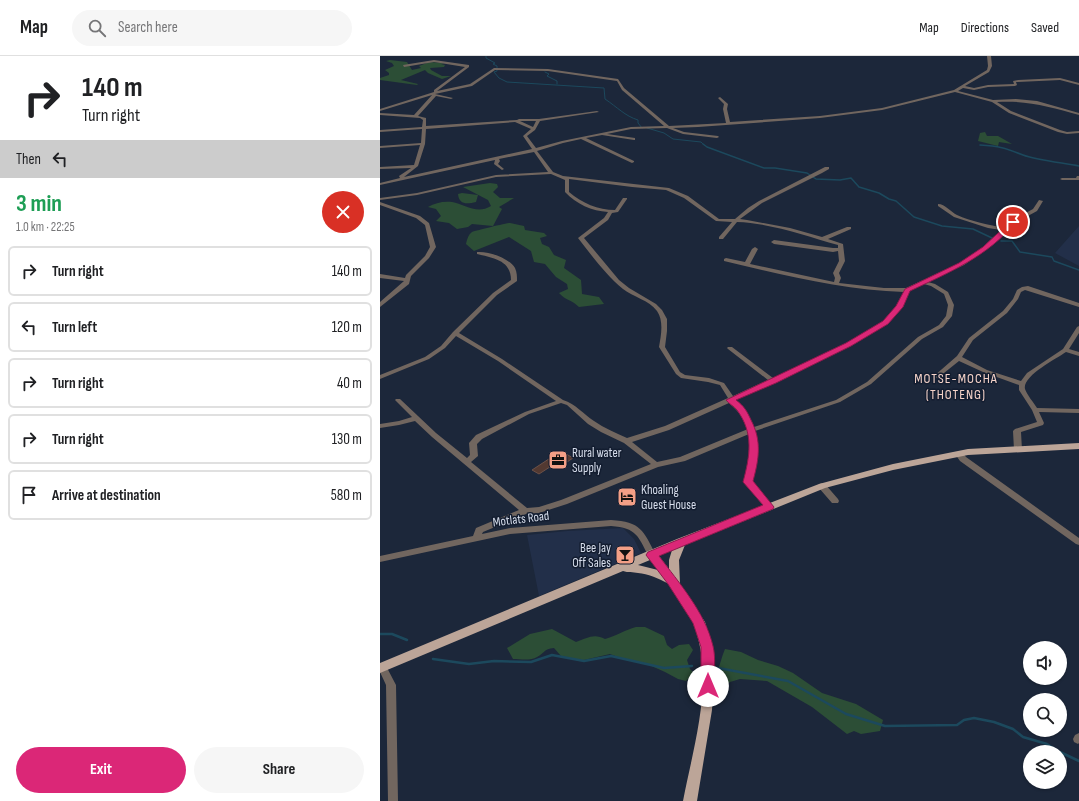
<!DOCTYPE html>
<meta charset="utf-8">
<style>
:root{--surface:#fff;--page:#f6f6f6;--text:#202124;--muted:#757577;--line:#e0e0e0;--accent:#db2777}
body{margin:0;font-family:"Sofia Sans Condensed",sans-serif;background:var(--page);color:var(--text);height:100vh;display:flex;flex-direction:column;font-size:15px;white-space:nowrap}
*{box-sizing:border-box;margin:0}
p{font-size:13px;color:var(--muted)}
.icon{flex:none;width:22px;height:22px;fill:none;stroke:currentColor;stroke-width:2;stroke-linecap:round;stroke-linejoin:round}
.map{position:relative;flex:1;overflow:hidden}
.panel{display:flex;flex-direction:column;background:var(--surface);width:380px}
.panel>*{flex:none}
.hud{background:#fff;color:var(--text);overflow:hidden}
.controls{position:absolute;left:643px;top:585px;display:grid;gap:8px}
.controls a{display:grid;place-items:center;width:44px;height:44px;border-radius:50%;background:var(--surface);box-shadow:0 1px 3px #0004;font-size:20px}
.pin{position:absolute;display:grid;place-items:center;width:34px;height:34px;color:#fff;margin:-17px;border:2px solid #fff;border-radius:50%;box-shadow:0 1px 4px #0007}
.me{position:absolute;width:44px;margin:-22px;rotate:0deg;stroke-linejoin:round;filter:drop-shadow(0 0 3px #0008)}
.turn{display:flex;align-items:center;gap:14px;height:84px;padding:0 16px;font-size:18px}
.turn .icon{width:52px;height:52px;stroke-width:2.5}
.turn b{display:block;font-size:28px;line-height:34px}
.then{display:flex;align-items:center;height:38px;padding:0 16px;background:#0003;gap:8px;font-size:15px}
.round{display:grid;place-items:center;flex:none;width:42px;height:42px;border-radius:21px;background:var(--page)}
.overview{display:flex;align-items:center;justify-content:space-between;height:68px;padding:0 16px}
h1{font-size:24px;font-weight:700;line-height:30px;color:#1e9e55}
.cta{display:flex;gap:8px;margin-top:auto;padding:8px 16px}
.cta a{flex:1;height:46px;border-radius:24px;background:var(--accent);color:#fff;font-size:16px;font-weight:700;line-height:46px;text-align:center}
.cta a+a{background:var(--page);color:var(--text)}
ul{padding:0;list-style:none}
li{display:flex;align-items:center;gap:12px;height:50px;margin:0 8px 6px;padding:0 8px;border:2px solid var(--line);border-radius:6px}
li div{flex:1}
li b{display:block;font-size:15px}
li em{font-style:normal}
header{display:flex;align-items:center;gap:24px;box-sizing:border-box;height:56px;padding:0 20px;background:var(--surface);border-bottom:1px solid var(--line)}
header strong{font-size:19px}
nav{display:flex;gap:22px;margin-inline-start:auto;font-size:14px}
.search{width:280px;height:36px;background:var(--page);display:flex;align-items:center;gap:10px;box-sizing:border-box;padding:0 14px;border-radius:22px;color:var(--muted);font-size:15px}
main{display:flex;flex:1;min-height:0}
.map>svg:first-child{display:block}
</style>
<header>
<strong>Map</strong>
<div class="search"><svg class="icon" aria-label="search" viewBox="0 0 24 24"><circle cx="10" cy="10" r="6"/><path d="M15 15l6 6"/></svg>Search here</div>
<nav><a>Map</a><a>Directions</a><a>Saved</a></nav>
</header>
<main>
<section class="panel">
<div class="hud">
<div class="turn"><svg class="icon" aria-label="right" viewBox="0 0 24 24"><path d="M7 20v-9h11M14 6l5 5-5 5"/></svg><div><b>140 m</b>Turn right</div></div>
<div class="then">Then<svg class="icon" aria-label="left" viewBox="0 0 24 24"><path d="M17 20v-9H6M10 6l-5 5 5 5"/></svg></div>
</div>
<div class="overview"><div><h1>3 min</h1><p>1.0 km · 22:25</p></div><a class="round" style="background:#d93025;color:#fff"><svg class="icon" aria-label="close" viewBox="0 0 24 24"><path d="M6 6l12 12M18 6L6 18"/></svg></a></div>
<ul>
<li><svg class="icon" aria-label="right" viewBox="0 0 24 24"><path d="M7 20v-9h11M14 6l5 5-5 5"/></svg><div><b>Turn right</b></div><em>140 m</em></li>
<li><svg class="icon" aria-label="left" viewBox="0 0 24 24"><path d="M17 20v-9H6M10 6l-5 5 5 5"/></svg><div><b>Turn left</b></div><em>120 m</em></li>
<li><svg class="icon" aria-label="right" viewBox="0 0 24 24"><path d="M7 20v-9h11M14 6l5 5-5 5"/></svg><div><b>Turn right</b></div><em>40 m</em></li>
<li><svg class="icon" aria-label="right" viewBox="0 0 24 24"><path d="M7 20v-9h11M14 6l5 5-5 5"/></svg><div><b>Turn right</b></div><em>130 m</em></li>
<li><svg class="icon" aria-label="arrive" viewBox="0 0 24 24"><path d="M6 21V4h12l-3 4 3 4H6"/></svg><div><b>Arrive at destination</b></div><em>580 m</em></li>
</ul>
<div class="cta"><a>Exit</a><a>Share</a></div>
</section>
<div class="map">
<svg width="699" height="745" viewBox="0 0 699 745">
<rect width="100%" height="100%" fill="#1c273a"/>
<path fill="#222f49" d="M699,170V210L675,197Z
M243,472L254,483L261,497L159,540L147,479L187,475Z"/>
<path fill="#2c4e36" d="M10,4L27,6L32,14L41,12L39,10L49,6L64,7L61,8L65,9L64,11L50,12L51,14L62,20H71L62,23L48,17L45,14L21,24L38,28L37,29L0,24V22L9,19V17L5,14L14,10L12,7L6,5Z
M605,76L607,80H618L632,88L619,86L618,90L598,85L600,77Z
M110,127L117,128L118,131L113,136L120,142H134L119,151L122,153L113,170L92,168L88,171L77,173L69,167L56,165L61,160L56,153L48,151C55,147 63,145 72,146C84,148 97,159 111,150L108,144L83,131Z
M82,137L98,139L96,146C87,148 79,149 78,138Z
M130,167L144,170L145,174L164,177L167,180L160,182L162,188L169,191L174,199L186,204L184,212L201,224L202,238L219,241L224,248L199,251C192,244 185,244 179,237L188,233L187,228L176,221L165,208L154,206L151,195L129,181L94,195L86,188C87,184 88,179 92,176C94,175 126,167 130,167Z
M256,571H265L284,580L287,589L292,593L299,589L309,588L313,594L307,604L310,613L314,617L306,625L298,623L285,616L267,608L238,601L230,598L204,604H196L181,600L174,592C163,593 165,597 157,601C151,605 140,603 133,603L127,592L150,578L172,573L196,586C207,582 214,577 225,583C236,580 245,574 256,571Z
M345,593L361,596L378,604L398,610L413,617L442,637L476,648L503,664L500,675L481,678L474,675L467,678L432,651L387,625L360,623L350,626L343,632L338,627L335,620C340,611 341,602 345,593Z"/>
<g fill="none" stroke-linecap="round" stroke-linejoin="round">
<path stroke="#1c495d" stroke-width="1" d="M106,0V2L115,7L113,8L117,10V15L114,16L119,22L127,26L224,32L225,43C237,51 245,60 258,64V67L262,72
M165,16L169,18L167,20L177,25V28
M267,72L284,77L293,83L321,86L324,89"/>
<path stroke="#1c495d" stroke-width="1.5" d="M323,88L327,91L384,112H395L427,117L436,123L460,124L471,122L479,131L499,137L509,143L516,145L534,161L562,170L593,173L612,182
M600,89C619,90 625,92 643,99C656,104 684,107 699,110
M621,185H632L640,196L672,201L674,205L699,214"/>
<path stroke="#1c495d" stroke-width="2.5" d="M0,578H12L27,584
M53,603L89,608L114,605L151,606L172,599L204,605L231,600L284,612L312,610
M338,612L408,625L466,658L505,670L577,669L584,664L594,662L614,666L633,673L643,681L667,688L679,696
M680,696L699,705"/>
</g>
<path fill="#533931" stroke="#6c5148" d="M181,395L193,402L181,410L176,407L159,418L152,414Z"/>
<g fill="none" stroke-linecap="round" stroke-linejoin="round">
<path fill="#71665f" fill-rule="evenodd" d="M607,0H611L612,10L609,16L585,30L594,32L608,29L634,28L633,25L638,24L680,22L699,27V29L680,24L638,26H636L637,29L635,30L608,31L594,34L583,32L578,35L613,44L636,43L657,45L699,57V59C671,51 646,44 617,46L631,55L680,74L687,76L699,75V77L687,78L678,76L629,57L612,46L575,36L502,54L440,62L318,71L293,72L304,76L338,80L339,81L337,82L303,78L287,72L251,73L227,78L255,82V84H254L222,79L206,82L254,105V106L252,107L201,83L183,87L157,95L173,116L183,120L289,132L308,140L339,163H355L368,152L379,145L445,111H449V113L442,117L382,147L360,163L367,164L410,172L442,181L467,171H471V173L448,183L463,188L465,205L459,217L461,222L459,227L504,232H526L580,207L603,191L621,174L608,172L574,161L558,150V148C565,148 571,156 577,159C590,165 610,169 624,172L631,165L653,153L659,144L663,145L657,155L635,167L607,193L584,209L548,226L555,228L568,236L574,249L572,260L563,271L542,283L491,328L460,346L375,375C380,392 376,409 372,426L392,449L393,451L392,453H386L364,426C368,411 373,394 369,378L305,405L278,411L187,448L159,457L146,458L103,476L102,478L130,472L231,464C261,466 263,474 276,499L275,501L272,502L269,501C258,480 257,472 231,470L130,478L0,506V500L93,480L96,472L139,454L52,381L35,365L19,369L0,372V368L19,365L32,361L15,344L16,343H20L56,377L87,402L90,399L89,387L96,379L145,356L176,345L118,305L76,280L65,292L49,303L0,323V319L45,301L61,290L73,276L113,237L131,224C131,204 113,202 97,198V196C108,195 129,202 135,212C137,216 137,221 137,225L117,239L79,277L122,303L183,344C196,348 203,358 214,365C224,372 236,377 247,382L285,370L348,342L340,329L328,326L301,322L296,318L279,291C281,280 284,265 277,255C269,244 253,241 243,233C226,219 212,200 198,182L224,162L228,156C212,155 196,148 185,136V124L171,118L116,121L37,139L0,144V142L37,137L116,119L168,116L154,96L119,103L120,105L118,108L124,113L122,114L114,108L115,104L0,129V127L20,122L19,120L31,112L0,113V111L34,109L40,89L0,92V90L41,87L42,73L0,76V74L42,71L43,64L40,62L0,59V57L34,59L52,39L0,55V53L54,36V34L85,11L54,6L24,11L23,9L54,4L89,9V11L57,35L90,28L114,12L168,13L238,23L244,32L289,70L346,67L343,53L344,48L338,42L340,41L348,48L347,53L350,66L440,60L502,52L574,34L607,14L608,10ZM115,14L168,15L237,25L242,34L284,70L251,71L182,85L156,92L147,80L155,74L160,65L219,56L217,55L159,63H139L137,64L46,70V62L38,60L56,40L71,43L73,42L55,38L92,30ZM140,65H156L153,71ZM135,66L151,73L143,80L152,93L24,121L38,110L45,88L46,73ZM189,123L252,131L286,134L304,142L336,165L352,166L339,181V183H343L357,166C390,167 426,180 458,189V192H453L394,184L391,186L394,188L453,196L458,195L459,205L453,217L455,222L454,226L370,208L378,193L375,191L372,193L365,206L346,202L344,203V205C403,219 463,234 524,236L517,250L503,266L467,288L393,322L352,291H348L347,292L348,293L388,324L353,340L344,327L329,322L305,319L300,316L285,291L287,275V263L282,254L276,248L249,232L239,224L204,182L228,164L232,157L238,156L247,143V142H243L235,154C218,154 202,147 189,136ZM544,228L551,230L564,238L568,249L566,260L559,269L538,281L487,326L456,344L374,371C369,360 363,352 354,344L471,290L507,268L523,251L529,235ZM181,347L187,349L208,368L221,376L244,387L271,408L181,444L159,451L147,452L91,406L98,400L97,388L102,383L149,358ZM349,347C358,355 364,362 368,373L300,401L277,406L252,386L289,374Z
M697,120H699V124H682L680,123L682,122H696Z
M0,146L40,160L49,167L56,191L49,202L31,220L29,228L0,251V246L24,225L0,222V218L25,222L26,219L45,200L50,191L45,169L36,162L0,149Z
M648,230L699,247V251L645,234L641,236L638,243L627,257L593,284L582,301L607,314L641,325L647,317L683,293L697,271L699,270V277L689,293L699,296V300L686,296C676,303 642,320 645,333C647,339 654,347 657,352L699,353V357L659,356L664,367L663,369L641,376L642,394L638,396L634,394L633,375L635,373L657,366L652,354L639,334V329L603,316L579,305L559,321L557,322L554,320L577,300L589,282L623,255L633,243L637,234L642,231Z
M576,396H582L586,401L699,482V489L696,488L580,405L575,398Z
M442,427L445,428L458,443L459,445L458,447H452L439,432L438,430L439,428Z
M2,607L5,608L16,629L18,745H8L6,629L0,616V608Z
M699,677V687L698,688L694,686L693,683L695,679Z"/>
<path fill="#bca598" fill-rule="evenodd" d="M699,387V393L588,399L513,414L445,432L305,489L299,504L300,528L325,566L331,585L334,607L332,654L317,745H303C315,682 341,606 303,548C298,542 293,531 287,527C278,522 268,518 258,517C253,516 248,517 243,515L0,617V607L297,483L439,428L513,408L588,393ZM292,494L289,504V513L279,500ZM270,504L278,514L258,509Z"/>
</g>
<path fill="#db2777" stroke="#8e194d" d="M631,165L636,166C607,201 570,216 530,235L523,251L508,268L471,290L396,327L356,344C364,350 367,355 371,364C382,385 379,403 373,425L394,451L393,453L279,500C299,527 325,556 333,590C336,602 334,617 334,630L332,634L328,635L323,634L321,630V591L313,567L288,528L266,499L268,496L383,449L363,426C370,400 374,377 357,354C354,350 349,348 346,344L466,287L503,265L516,250L525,233L579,207L603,191Z"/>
<defs>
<symbol id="office-square" viewBox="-11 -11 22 22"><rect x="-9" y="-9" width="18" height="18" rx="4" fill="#f39f86" stroke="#131d30"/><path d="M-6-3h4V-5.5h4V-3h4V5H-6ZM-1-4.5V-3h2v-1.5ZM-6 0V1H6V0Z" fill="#111"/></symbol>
<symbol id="hotel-square" viewBox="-11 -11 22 22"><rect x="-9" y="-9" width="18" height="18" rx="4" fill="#f39f86" stroke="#131d30"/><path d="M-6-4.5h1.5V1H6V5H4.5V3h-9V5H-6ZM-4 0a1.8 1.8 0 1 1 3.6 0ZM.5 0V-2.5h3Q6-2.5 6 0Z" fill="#111"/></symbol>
<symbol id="bar-square" viewBox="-11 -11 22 22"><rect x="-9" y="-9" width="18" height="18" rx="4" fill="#f39f86" stroke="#131d30"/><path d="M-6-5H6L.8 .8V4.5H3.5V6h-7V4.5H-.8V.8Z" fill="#111"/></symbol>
</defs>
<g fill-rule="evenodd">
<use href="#office-square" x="167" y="393" width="22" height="22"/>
<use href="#hotel-square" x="236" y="430" width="22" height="22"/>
<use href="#bar-square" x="234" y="488" width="22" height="22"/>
</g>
<g text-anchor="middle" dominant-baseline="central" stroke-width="3" stroke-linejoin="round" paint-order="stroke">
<g font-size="13" fill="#d7deec" stroke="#131d30" text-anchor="start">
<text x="192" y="397">Rural water<tspan x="192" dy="15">Supply</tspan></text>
<text x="261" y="434">Khoaling<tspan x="261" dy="15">Guest House</tspan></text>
<text x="231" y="492" text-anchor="end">Bee Jay<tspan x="231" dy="15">Off Sales</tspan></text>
</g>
<g font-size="13" fill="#d7deec" stroke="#131d30">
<text transform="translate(141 463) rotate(-7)">Motlats Road</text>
</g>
<g font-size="14" letter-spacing="1" fill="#f6d4ca" stroke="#131d30">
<text x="576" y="322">MOTSE-MOCHA<tspan x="576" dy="16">(THOTENG)</tspan></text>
</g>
</g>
</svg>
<div class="controls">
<a><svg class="icon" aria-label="sound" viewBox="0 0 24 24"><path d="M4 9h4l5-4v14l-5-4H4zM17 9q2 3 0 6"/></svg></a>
<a><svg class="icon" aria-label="search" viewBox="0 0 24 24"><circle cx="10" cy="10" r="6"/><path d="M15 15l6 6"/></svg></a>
<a><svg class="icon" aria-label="layers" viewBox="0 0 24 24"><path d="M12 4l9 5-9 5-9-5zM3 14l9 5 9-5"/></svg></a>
</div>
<div class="pin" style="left:633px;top:166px;background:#d93025"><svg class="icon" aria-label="arrive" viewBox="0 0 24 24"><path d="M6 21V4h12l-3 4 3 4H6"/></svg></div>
<svg class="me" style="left:328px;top:630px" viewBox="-20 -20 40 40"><circle r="19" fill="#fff"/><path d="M0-13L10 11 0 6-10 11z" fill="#db2777"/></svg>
</div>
</main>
